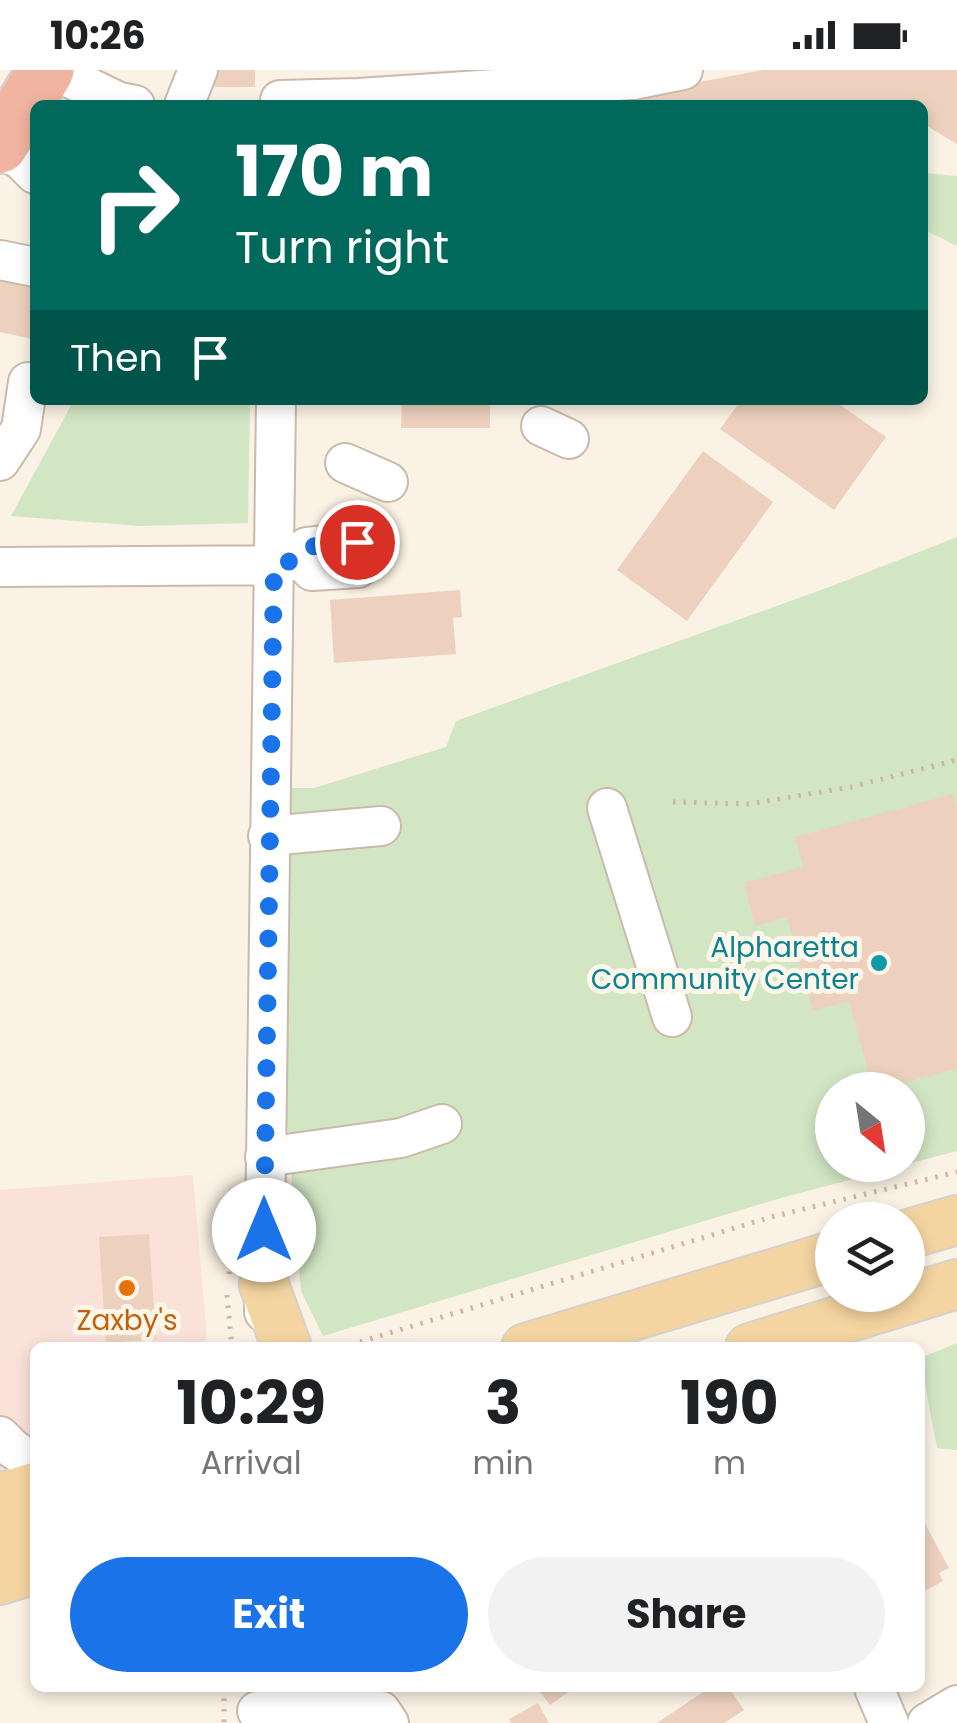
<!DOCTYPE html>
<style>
:root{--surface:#fff;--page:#f2f2f2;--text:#202124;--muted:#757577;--accent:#1a73e8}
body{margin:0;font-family:Poppins,sans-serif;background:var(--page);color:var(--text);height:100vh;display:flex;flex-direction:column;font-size:38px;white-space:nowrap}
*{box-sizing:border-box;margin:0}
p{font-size:32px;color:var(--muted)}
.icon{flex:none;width:55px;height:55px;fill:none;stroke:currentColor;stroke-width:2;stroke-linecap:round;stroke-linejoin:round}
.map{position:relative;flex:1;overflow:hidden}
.drawer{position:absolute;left:30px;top:1272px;width:895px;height:350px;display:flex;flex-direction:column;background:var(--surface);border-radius:15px;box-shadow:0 5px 15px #0003}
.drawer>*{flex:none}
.top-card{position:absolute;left:30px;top:30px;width:898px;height:305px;border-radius:15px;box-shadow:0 5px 15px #0003;background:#00695c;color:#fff;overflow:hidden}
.needle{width:65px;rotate:150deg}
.tools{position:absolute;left:815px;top:1002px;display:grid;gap:20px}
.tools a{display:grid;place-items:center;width:110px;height:110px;border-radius:50%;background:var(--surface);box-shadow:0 5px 15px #0003;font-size:50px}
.pin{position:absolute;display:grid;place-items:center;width:85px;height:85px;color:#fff;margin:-42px;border:5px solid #fff;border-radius:50%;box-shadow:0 2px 10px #0007}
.me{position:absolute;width:110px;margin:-55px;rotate:0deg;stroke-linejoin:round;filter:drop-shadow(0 0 8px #0008)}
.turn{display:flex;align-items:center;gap:35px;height:210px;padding:0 40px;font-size:45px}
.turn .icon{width:130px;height:130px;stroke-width:2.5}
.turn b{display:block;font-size:70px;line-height:85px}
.then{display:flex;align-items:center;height:95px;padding:0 40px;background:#0003;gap:20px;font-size:38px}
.eta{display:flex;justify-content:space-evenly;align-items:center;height:170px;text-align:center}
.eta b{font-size:60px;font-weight:700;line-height:70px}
.primary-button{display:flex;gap:20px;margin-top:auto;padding:20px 40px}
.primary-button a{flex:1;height:115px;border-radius:60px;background:var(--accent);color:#fff;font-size:40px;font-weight:700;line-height:115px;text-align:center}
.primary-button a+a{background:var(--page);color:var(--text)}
.status{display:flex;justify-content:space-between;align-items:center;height:70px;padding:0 50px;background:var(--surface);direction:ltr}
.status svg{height:28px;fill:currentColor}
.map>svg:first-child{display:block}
</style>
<div class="status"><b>10:26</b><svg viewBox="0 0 49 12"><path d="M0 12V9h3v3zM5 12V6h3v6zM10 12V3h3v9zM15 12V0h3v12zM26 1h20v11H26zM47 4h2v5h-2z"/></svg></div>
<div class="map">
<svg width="957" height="1653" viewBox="0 0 957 1653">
<rect width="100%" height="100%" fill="#faf2e4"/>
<path fill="#fae2d9" d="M193,1105L207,1270L201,1278H35V1468L0,1508V1120Z"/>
<path fill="#d2e6c4" d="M923,103L957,106V176L923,159Z
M74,330H250L248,453L141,456L11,446Z
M957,467V1081L908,1094V1020H832V1095H906L781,1128L323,1266L301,1221L280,971L285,718H314L446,677L456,651L832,516Z
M957,1273V1380L937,1378L920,1288Z"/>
<path fill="#edd1be" d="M215,0H255V17H215Z
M763,0H957V74L922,53V35H578Z
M0,195L35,203V254L32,269L0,262Z
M402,330H490V358H401Z
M741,330H833L886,367L834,440L720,359Z
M703,381L773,432L687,551L617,500Z
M460,520L462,547L453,548L456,584L334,593L330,530Z
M953,724L957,739V999L873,1020L849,931L813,941L787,847L755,856L744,813L803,797L795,767Z
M149,1164L156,1269L106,1273L99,1167Z
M924,1452L949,1498L939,1503L943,1511L923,1522L920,1515V1454Z
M537,1618H574L550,1635Z
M709,1618H729L744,1640L724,1653H657Z
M538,1633L549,1653H511L509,1649Z"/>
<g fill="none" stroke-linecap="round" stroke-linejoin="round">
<defs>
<path id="minor" d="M53,0L119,32L135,35
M280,30L358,28L633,10L683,0
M184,35L198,0
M0,78L21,90L35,104
M0,190L35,197
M541,356L569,369
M0,391L21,359L28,312
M345,393L388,412
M0,497L274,495L300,489L307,477L357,472L373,486L358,498L312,501L300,489
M607,738L672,947
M268,766L381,756
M265,1087L401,1068L442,1054
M264,1242L276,330
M0,1366L13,1379L35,1393
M874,1618L889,1653
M257,1641H381L389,1653
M927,1653L957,1635"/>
<path id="major" d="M908,1164L957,1150
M264,1215L287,1278
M526,1278L832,1186
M750,1278L957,1214
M0,1428L35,1417
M0,1473L35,1462
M0,1510L35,1499"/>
<path id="highway" d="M0,75L46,0"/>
</defs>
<use href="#minor" stroke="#cbb9ab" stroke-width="42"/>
<use href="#major" stroke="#d7d1cd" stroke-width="52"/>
<use href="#highway" stroke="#d7d1cd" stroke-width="60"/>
<path stroke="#d2b4a1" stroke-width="5" stroke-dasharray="2.5 8" stroke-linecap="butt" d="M673,732L749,734L851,717L957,690
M229,1204L231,1165
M227,1225L232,1278
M340,1278L771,1147L957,1102
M224,1618V1653"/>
<use href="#minor" stroke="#fff" stroke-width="38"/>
<use href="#major" stroke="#f4d5a1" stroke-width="48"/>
<use href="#highway" stroke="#f0b4a0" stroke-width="55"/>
</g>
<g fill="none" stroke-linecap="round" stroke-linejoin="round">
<path stroke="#1a73e8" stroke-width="18" stroke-dasharray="0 32.4" d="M264,1160L274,495L300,489L307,477L357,472"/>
</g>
<circle fill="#0f9aa8" stroke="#fdf6ea" stroke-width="4" cx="879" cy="893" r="10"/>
<circle fill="#e8710a" stroke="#fdf6ea" stroke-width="4" cx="127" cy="1218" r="10"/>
<g text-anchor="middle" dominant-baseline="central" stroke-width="10" stroke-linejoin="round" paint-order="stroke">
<g font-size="28" fill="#0d838f" stroke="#fdf6ea" text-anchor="end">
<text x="859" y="877">Alpharetta<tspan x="859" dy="32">Community Center</tspan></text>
</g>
<g font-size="28" fill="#c56008" stroke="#fdf6ea">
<text x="127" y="1250">Zaxby's</text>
</g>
</g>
</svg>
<div class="tools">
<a><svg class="needle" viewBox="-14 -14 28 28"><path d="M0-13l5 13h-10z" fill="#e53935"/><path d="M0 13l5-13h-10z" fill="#757577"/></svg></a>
<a><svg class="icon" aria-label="layers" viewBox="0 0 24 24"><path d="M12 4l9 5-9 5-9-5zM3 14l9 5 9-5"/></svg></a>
</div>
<div class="pin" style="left:357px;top:472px;background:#d93025"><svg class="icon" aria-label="arrive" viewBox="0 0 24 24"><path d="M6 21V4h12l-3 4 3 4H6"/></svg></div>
<svg class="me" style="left:264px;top:1160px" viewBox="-20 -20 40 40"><circle r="19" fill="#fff"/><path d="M0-13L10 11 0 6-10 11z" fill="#1a73e8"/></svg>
<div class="top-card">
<div class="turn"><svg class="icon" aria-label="right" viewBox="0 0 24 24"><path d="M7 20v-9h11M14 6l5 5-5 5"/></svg><div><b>170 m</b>Turn right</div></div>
<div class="then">Then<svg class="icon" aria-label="arrive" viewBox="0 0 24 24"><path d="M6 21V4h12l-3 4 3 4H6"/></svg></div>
</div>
<section class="drawer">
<div class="eta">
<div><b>10:29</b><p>Arrival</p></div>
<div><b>3</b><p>min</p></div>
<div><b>190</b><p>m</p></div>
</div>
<div class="primary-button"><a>Exit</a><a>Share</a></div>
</section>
</div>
